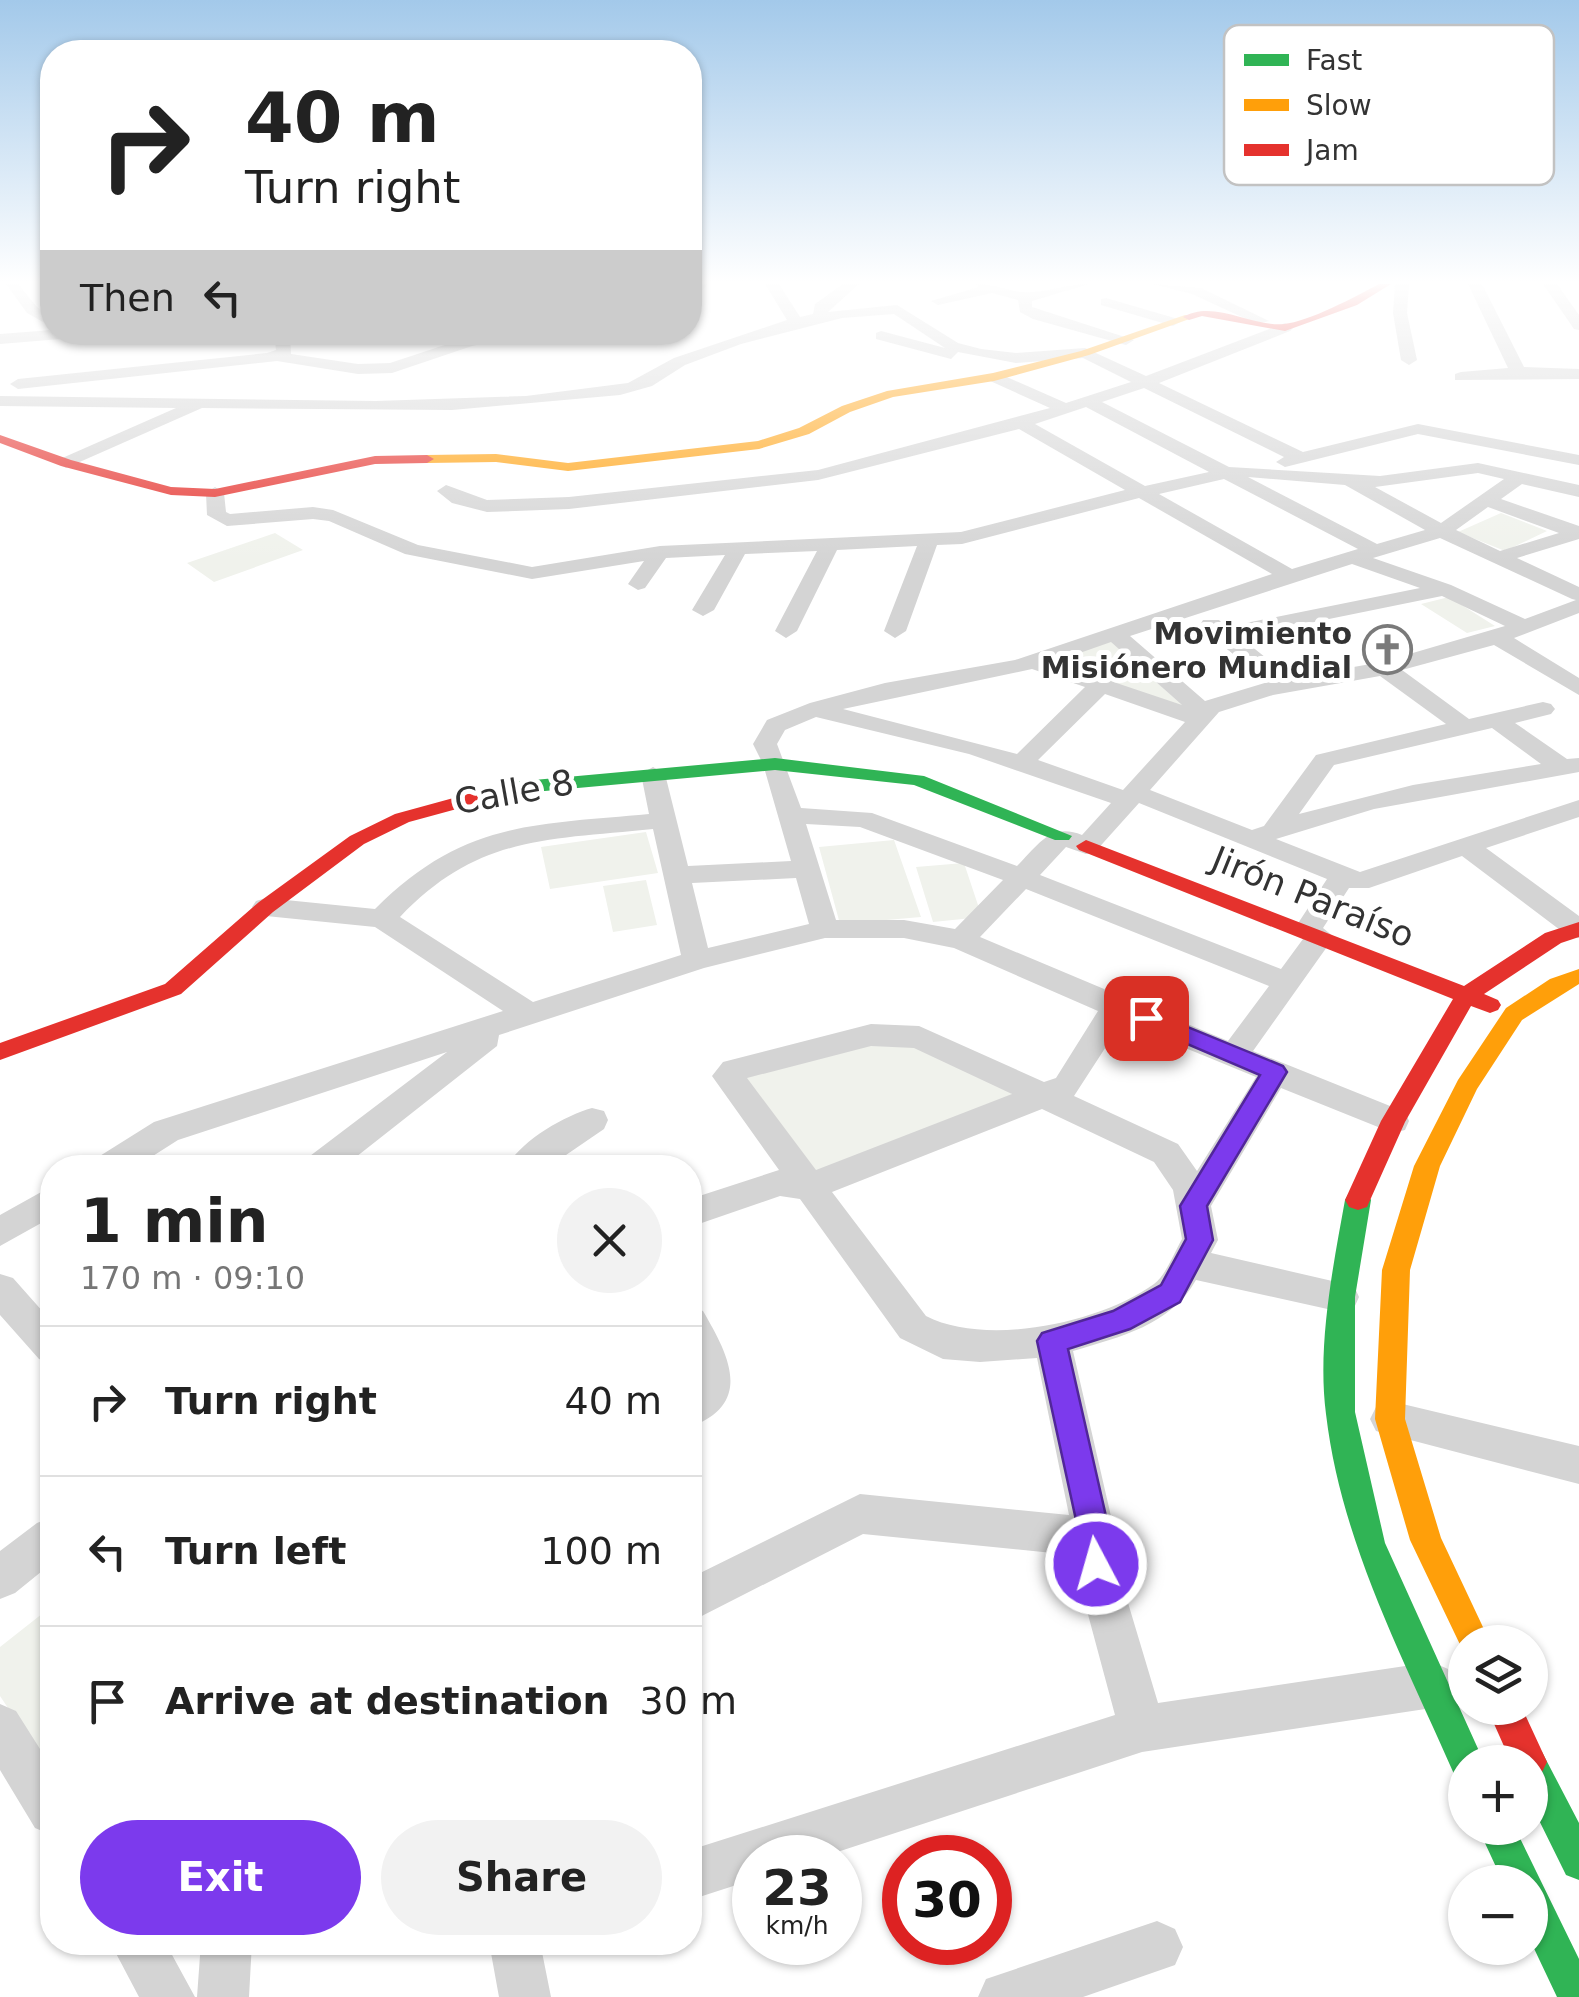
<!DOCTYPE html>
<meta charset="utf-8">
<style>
:root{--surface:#fff;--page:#f2f2f2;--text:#222;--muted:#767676;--line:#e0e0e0;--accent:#7c3aed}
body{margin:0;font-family:"DejaVu Sans",sans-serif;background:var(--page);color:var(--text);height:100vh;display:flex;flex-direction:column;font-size:38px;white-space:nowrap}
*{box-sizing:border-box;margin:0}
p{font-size:32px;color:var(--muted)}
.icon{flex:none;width:55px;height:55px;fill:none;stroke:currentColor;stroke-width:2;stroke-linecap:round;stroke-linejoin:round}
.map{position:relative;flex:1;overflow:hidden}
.sheet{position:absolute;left:40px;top:1155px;width:662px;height:800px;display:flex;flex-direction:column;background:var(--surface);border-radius:40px;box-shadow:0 2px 8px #0004}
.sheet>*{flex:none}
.banner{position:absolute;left:40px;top:40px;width:662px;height:305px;border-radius:40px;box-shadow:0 2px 8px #0004;background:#fff;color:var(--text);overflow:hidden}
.tools{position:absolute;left:1448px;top:1625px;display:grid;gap:20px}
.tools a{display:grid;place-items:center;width:100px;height:100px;border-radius:50%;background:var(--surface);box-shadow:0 2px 8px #0004;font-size:50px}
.speed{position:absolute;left:732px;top:1835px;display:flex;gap:20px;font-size:50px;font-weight:700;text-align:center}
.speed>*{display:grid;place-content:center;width:130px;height:130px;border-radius:50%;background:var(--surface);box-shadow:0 2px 8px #0004;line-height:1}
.speed small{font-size:25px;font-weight:400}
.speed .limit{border:15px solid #d22;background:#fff;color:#111}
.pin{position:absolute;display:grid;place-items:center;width:85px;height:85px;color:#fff;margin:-42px;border-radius:20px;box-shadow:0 5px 15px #0006}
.me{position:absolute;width:110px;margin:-55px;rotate:354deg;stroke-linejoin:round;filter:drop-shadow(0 0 8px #0008)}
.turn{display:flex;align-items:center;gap:35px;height:210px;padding:0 40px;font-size:45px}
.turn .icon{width:130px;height:130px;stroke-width:2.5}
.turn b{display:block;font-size:70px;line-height:85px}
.then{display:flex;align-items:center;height:95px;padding:0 40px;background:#0003;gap:20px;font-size:38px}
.round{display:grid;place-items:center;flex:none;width:105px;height:105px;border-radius:52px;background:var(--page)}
.overview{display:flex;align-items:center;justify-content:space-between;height:170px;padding:0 40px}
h1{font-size:60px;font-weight:600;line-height:75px}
.primary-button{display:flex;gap:20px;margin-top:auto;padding:20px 40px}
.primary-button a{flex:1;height:115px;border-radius:60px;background:var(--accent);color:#fff;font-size:40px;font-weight:600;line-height:115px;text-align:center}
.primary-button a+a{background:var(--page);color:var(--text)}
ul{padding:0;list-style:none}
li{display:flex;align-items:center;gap:30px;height:150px;padding:0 40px;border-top:2px solid var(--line)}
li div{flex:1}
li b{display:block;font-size:38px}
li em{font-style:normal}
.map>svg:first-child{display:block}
</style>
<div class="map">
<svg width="1579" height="1997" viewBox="0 0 1579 1997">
<rect width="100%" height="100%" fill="#fff"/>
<path fill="#f0f2ec" d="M1501,513L1547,531L1505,551L1458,532Z
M275,533L303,550L214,582L187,563Z
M1449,597L1495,626L1467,633L1421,604Z
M1111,641L1182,705L1178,707L1053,660Z
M646,832L658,873L550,889L541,847Z
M894,840L921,917L840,924L819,847Z
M964,863L982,917L933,922L916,867Z
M646,880L657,925L613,932L603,886Z
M858,1045L930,1047L1009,1090L1015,1099L810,1178L742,1084L746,1074Z
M52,1606V1774L0,1696V1647Z"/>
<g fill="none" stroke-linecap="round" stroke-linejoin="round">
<path fill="#d4d4d4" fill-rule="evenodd" d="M6,284H18L37,307L52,317V327L27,313Z
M694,284H708L690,303Z
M765,284H779L800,317L813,314L815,304L843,284H859L828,312L897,305L958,343L981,349L1016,353L1085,348L1146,376L1285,323L1293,328L1290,331L1159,383L1303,452L1418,424L1579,455V465L1418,434L1285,467L1276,462L1284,457L1144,388L1102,402L1229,467L1380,476L1478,463L1579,485V497L1522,484L1501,499L1579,526V539L1517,558L1579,587V613L1514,638L1579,678V695L1494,645L1402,670L1469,719L1543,702L1551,704L1555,709L1551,714L1515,723L1567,759L1579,758V772L1374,809L1276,839L1360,872L1579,800V817L1486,848L1579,916V938L1568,936L1462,856L1369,888H1349L1323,928L1334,937L1253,1051L1405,1112L1409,1121L1405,1130L1393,1133L1281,1088L1211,1206L1218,1240L1211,1253L1354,1286L1359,1297L1354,1308L1341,1312L1196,1280C1171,1325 1120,1337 1073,1351L1113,1525L1108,1536L1158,1703L1432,1662L1448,1669L1455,1685L1448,1701L1432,1708L1142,1752L819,1858H755V1879L690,1900V1850L1115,1715L1072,1555L863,1534L690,1622V1578L860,1494L1069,1515L1037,1358L980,1362L943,1359L900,1338L800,1199L780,1196L690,1227V1199L779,1170L712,1076L723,1062L871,1024L919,1026L1044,1082L1056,1078L1098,1011L954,948L904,938H825L704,968L499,1035L497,1046L342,1168H301L306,1159L447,1052L178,1140L134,1168H90L95,1159L154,1122L503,1011L375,927L266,916L256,913L252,907L256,901L266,898L375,909C463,821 533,825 649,814L641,774L653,767L665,774L688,866L791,861L763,764L753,744L767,720L810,703L885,683L1015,660L1272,574L1139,498L962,544L937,545L906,631L895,638L884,631L917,546L837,550L797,631L786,638L775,631L817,551L745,554L714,610L703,616L692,610L725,555L666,558L645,588L638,590L628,584L644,561L532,579L405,554L329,521L313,519L227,526L207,515L206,493L215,487L224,493L226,512L230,514L313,507L333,510L418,545L532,567L660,546L961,532L1125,490L1019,429L818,480L569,509L487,512L452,503L437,491L446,485L487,500L569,497L818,470L1050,408L988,380V374H1000L1066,403L1131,382L1083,358L1016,363L958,352L951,359L876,339V333L881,331L945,348L894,314L842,318L741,344L685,365L652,386L620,395L452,410L202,408L66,468L57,463L60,459L176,408L0,406V396L376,401L526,396L628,383L674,358L787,320ZM1086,407L1209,472L1145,486L1035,424ZM1478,473L1504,479L1441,523L1375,487ZM1248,477L1345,485L1425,530L1377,544ZM1224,479L1358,549L1292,569L1159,494ZM1488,507L1559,533L1500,551L1456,530ZM1440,538L1572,599L1576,600L1525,619L1451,585L1373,558ZM1352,564L1420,588L1226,627L1219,620H1203L1200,625L1203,630L1268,682L1205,701L1130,636ZM1442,596L1505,626L1382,662L1291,678L1240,637ZM1111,642L1182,705L1054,662ZM1032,669L1085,687L1017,754L843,709ZM1380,676L1446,724L1316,755L1264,826L1252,830L1150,790L1219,712L1273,695ZM1105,694L1185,722L1123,790L1038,760ZM816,717L969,754L1111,803L1082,835C1051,822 1038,845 1017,866L872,813L801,808L777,744L785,730ZM1492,728L1541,764L1413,785L1299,814L1334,765ZM1139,803L1327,879L1293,931L1303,939L1281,969L1040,875L1066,847L1086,854L1095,852ZM806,824L860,827L1003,880L955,929L904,920H836ZM653,829L681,955L533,1002L400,917C478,835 548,840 653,829ZM796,878L809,924L708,948L692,883ZM1026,889L1269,986L1228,1041L980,937ZM1122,1022L1256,1077L1197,1171L1178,1144L1074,1096ZM871,1046L914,1048L1012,1094L816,1170L747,1078ZM1042,1109L1154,1162L1173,1190L1182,1239C1174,1253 1166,1275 1154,1284C1100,1323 986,1347 926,1316L832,1192Z
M976,284C996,283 1012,294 1032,292C1052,291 1069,284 1089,284L1032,301V307L1134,340L1126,345L1033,319L1020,312L1018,300L992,293L938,305L931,301L979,287Z
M1153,284L1201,288L1269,321L1257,324L1192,294Z
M1395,284H1409L1407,313L1417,360L1409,365L1401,360L1393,313Z
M1468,284H1482L1524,367L1579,369V379L1455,380V374L1461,372L1508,368Z
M1543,284H1557L1579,315V330L1574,329Z
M1106,298L1178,319L1180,322L1173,326L1101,305V299Z
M52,330L92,332L85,337L0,344V334Z
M274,332H290L291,354L358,364L390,363L469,337L533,332L472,346L392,373L358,374L277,361L18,389L10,384L18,379L267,353L276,350Z
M592,1108L604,1111L608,1120L604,1129L547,1168H506C520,1141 564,1116 592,1108Z
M52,1186V1217L0,1246V1215Z
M0,1274L13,1278L52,1322V1364L39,1359L0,1315Z
M690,1306L703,1311C728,1354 755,1403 690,1427V1385L694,1378L690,1357Z
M1390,1401L1579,1446V1484L1376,1431L1370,1419L1376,1407Z
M52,1517V1563L15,1593L0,1599V1551L37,1523Z
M0,1704L16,1711L52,1768V1835L35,1828L0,1770Z
M1157,1921L1175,1929L1183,1947L1175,1965L1083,1997H978L986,1979Z
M110,1942H165L195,1997H139Z
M201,1942H252L249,1997H197Z
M489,1942H540L551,1997H499Z"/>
<path fill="#30b455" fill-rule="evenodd" d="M775,758L924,776L1072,836L1069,840H1055L914,785L775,770L512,794L503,788L512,782Z
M1358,1190L1367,1193L1371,1200L1355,1297V1412L1385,1543L1484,1762H1465V1779L1454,1774C1403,1657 1341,1542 1326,1414C1317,1345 1333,1267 1345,1200L1349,1193Z
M1530,1746L1542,1752L1579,1823V1880L1566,1875L1530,1802V1762H1513L1518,1752Z
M1478,1828H1515L1579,1959V1997H1557L1530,1940V1882H1503Z"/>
<path fill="#ff9f0a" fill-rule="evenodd" d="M1185,315L1195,317L1089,355L994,381L893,397L850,412L809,434L759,449L568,471L496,462L427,463L420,459L427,455L496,454L568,463L758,441L799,428L842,406L887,391L993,373L1081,351Z
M1579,969V984L1522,1020L1477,1089L1440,1166L1410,1270L1405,1419L1441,1538L1490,1642H1465V1655L1410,1540L1375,1419L1382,1270L1414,1166L1458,1080L1506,1008L1550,979Z"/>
<path fill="#e5322d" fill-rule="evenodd" d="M1379,284H1391L1357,305L1285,331L1202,316L1189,320L1183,317C1214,299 1251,327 1284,324C1308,322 1357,296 1379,284Z
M0,435L71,460L171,487L215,489L375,456L427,455L434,459L427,463L375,464L215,497L171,495L61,466L0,443Z
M512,782L521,788L519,792L409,822L364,844L273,912L181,994L0,1060V1043L165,984L259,902L350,836L395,814Z
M1086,840L1464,986L1545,933L1579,922V937L1561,943L1484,994L1498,1000L1501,1005L1498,1010L1490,1013L1471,1006L1405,1122L1367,1207L1358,1210L1349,1207L1345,1200L1381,1121L1453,999L1079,850L1076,846Z
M1487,1708H1522L1547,1762L1541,1774L1530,1779V1762H1511Z"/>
</g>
<linearGradient id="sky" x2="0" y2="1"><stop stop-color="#a3c9ea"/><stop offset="0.5" stop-color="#fff"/><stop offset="1" stop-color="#fff" stop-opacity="0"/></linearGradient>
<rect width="1579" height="563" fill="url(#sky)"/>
<path fill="#7c3aed" stroke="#51269a" stroke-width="2.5" d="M1146,1010L1283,1066L1287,1072L1207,1206L1213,1240L1180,1302L1130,1329L1068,1349L1108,1525L1103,1536L1112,1564L1107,1575L1096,1580L1084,1575L1070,1531L1076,1520L1037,1341L1042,1333L1113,1311L1161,1285L1186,1239L1180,1206L1260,1075L1138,1023L1134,1018L1138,1012Z"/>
<defs>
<symbol id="church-ring" viewBox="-11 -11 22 22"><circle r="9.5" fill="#fff" stroke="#7a7a7a" stroke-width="1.5"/><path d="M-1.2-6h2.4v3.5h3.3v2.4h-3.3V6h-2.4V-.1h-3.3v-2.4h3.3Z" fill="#7a7a7a"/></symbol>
</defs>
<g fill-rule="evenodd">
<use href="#church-ring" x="1360" y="622" width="55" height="55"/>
</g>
<g text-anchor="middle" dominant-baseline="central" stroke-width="10" stroke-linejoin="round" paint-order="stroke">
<g font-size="30" font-weight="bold" fill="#333" stroke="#fff" text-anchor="end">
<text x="1352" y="633">Movimiento<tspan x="1352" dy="34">Misiónero Mundial</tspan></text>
</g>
<g font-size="35" fill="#333" stroke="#fff">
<text transform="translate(514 792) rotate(-10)">Calle 8</text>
<text transform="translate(1313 897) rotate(22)">Jirón Paraíso</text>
</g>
</g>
<rect x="1224" y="25" width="330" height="160" rx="15" fill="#fff" stroke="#c2c2c2" stroke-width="2.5"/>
<rect x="1244" y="54" width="45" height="12" fill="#30b455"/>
<rect x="1244" y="99" width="45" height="12" fill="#ff9f0a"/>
<rect x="1244" y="144" width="45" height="12" fill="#e5322d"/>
<g font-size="28" fill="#333">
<text x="1306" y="70">Fast</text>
<text x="1306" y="115">Slow</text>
<text x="1306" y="160">Jam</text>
</g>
</svg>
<div class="tools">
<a><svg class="icon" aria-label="layers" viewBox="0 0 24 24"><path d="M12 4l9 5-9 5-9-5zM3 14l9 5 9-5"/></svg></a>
<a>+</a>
<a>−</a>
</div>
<div class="speed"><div>23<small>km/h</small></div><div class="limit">30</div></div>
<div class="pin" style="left:1146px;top:1018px;background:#d93025"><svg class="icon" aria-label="arrive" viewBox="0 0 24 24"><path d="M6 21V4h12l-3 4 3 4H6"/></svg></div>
<svg class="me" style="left:1096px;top:1564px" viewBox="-20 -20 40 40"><circle r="17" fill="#7c3aed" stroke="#fff" stroke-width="3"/><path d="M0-11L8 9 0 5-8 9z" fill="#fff"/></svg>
<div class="banner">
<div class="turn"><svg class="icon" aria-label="right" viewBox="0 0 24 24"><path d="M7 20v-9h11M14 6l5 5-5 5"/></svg><div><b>40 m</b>Turn right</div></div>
<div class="then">Then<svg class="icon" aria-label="left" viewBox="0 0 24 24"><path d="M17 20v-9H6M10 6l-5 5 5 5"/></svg></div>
</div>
<section class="sheet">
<div class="overview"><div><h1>1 min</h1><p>170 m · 09:10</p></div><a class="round"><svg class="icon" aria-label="close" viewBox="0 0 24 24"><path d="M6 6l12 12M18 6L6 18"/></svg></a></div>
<ul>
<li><svg class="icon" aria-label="right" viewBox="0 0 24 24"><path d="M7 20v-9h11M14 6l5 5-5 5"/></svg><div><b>Turn right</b></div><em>40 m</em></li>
<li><svg class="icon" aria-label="left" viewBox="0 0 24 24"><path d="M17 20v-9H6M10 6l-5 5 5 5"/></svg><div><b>Turn left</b></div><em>100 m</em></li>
<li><svg class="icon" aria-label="arrive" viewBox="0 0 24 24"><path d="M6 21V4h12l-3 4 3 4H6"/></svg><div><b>Arrive at destination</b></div><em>30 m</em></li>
</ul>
<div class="primary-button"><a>Exit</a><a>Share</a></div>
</section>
</div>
